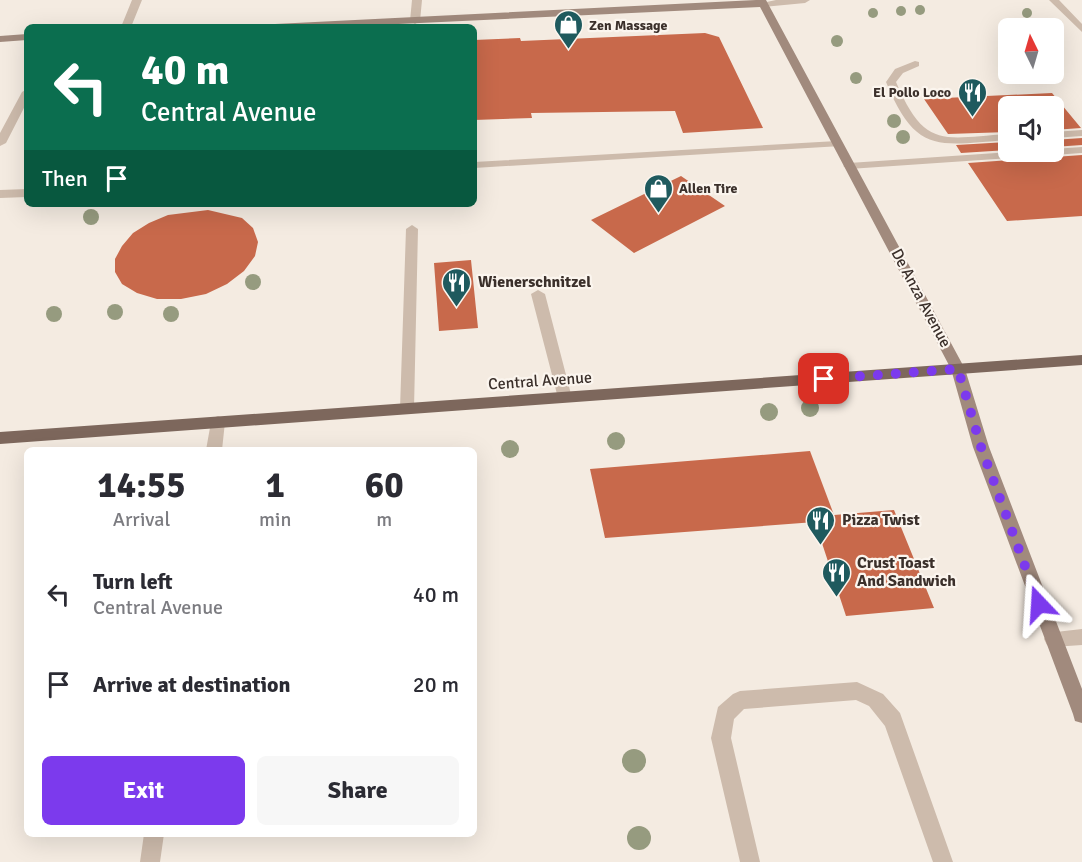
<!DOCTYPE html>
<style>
:root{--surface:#fff;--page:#f7f7f7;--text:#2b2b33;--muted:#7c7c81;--accent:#7c3aed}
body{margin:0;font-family:Signika,sans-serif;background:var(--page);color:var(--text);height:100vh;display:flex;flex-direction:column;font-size:22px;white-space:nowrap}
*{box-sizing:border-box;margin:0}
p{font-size:20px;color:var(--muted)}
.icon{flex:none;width:33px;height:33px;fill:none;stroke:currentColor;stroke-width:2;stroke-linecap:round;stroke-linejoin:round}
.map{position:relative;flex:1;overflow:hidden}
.sheet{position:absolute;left:24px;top:447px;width:453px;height:390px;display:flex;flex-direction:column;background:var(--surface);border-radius:9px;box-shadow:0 6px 24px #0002}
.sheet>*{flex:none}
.top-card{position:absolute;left:24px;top:24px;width:453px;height:183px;border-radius:9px;box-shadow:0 6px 24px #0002;background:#0b6e4f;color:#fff;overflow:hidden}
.needle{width:39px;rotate:355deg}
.buttons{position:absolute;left:998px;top:18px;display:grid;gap:12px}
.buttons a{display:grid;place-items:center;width:66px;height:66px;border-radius:9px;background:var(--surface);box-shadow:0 6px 24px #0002;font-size:30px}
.pin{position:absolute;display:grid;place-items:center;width:51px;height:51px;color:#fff;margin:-26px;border-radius:12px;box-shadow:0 3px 9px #0006}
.me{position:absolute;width:66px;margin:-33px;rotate:340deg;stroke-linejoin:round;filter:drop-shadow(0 0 4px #0008)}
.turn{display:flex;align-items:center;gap:21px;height:126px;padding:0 18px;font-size:27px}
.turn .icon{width:78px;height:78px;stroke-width:2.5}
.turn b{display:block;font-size:42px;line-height:51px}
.then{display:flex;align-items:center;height:57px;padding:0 18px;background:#0003;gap:12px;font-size:22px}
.eta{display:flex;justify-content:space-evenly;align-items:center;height:102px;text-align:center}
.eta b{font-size:36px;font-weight:800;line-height:42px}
.cta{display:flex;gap:12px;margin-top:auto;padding:12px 18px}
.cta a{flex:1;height:69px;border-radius:9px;background:var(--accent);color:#fff;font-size:24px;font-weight:800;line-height:69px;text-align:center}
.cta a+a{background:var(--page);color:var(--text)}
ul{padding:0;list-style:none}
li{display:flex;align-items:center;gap:18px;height:90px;padding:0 18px}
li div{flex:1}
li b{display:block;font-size:22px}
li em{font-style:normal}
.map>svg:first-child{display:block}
</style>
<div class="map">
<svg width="1082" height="862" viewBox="0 0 1082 862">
<rect width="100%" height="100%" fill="#f4ebe1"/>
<path fill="#c8694b" d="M705,33L719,37L763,128L683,133L675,111L531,113L532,118L474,120V40L520,38L521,41Z
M1052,93L1081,128L1053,130V106H1008V132L948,134L924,99Z
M1082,138V145L1053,147V140Z
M1008,142V150L961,153L956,145Z
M1082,155V216L1007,221L968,163Z
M681,176L725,206L634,253L591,220Z
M208,210L242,218L253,228L258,242L255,256L244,271L227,284L206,294L181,299H157L137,293L122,284L115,272V259L122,246L133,233L149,223L168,215Z
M471,260L478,328L439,331L434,263Z
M810,451L834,515L894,510L934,608L846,616L815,522L605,538L590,469Z"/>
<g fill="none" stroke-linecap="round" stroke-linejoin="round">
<path fill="#cdbbac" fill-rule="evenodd" d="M132,0H142L131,27H121Z
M412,0H422L420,21L415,24L410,21Z
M776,0H810L805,3L763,7L758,4Z
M1049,0H1059L1082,24V32Z
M915,61L919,62V66L903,73L896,82C925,150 943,138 1008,134V140C938,145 916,155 886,82L895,69Z
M27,89V102L6,143L0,146V133L22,92Z
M1082,130V136L1053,138V132Z
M837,141L841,142V146L474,168V162Z
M1082,147V153L849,169L843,166L849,163L1011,152H1053V149Z
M27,189V197L0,198V190Z
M412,225L418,229L414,409L412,413H402L400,409L406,229Z
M538,290L545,294L572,398L570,402H560L558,398L531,294Z
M218,416L223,418L225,422L222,450H206L211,422L213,418Z
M1082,629V645L1053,647L1047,645L1044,639L1047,633Z
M857,682L883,694L900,713L953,862H933L885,726L869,706L856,700L744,709L734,719L731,738L760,862H740L711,738L718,707L733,694L740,691Z
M144,834H164L160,862H140Z"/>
<path fill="#a18a7d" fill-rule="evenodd" d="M756,0H766L965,369L989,447L1082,689V723L1075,721L1073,714L973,447L951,369L760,7L335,27H270L275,24Z
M27,34V40L0,42V36Z"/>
<path fill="#7d675c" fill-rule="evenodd" d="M1082,355V365L0,444V432Z"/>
</g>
<g fill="#969b7f">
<circle cx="920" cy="10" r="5"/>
<circle cx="901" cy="11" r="5"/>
<circle cx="873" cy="13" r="5"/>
<circle cx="1027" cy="13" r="5"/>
<circle cx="837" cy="41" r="6"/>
<circle cx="856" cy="78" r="6"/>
<circle cx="879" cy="93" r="6"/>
<circle cx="894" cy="121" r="7"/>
<circle cx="903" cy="137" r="7"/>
<circle cx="91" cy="217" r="8"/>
<circle cx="253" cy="282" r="8"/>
<circle cx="115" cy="312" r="8"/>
<circle cx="54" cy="314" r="8"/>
<circle cx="171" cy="314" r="8"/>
<circle cx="810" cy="408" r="9"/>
<circle cx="769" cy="412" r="9"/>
<circle cx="616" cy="441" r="9"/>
<circle cx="510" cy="449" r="9"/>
<circle cx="634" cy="761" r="12"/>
<circle cx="639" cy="838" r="12"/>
</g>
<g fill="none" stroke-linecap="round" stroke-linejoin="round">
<path stroke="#7c3aed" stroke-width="10" stroke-dasharray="0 18" d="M824,379L958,369L981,447L1039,604"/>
</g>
<defs>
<symbol id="shop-pin" viewBox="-11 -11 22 30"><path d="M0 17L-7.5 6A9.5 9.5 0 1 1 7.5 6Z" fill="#1f5a5e" stroke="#fbf5ee"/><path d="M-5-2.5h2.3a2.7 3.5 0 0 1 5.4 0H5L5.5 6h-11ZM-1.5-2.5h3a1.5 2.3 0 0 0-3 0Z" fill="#fff"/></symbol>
<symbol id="restaurant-pin" viewBox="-11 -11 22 30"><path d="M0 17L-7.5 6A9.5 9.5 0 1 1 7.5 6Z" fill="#1f5a5e" stroke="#fbf5ee"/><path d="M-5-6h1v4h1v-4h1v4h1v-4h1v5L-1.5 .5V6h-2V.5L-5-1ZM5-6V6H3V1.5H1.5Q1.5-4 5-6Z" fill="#fff"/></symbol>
</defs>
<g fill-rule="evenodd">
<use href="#shop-pin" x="552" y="8" width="33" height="45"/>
<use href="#restaurant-pin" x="956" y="76" width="33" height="45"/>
<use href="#shop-pin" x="642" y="172" width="33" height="45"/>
<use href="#restaurant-pin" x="440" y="266" width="33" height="45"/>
<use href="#restaurant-pin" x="804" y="504" width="33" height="45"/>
<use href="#restaurant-pin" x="820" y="556" width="33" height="45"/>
</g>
<g text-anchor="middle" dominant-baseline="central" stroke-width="4.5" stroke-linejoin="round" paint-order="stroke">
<g font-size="14" font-weight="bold" fill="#3b302b" stroke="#fbf5ee" text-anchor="start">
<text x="589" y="25">Zen Massage</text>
<text x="951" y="92" text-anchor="end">El Pollo Loco</text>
<text x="679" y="188">Allen Tire</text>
</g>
<g font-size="16" font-weight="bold" fill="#3b302b" stroke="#fbf5ee" text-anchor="start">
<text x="478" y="282">Wienerschnitzel</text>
<text x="842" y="520">Pizza Twist</text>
<text x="857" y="563">Crust Toast<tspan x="857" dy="18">And Sandwich</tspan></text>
</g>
<g font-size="16" fill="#3b302b" stroke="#fbf5ee">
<text transform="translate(921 298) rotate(62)">De Anza Avenue</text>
<text transform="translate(540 381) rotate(-4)">Central Avenue</text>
</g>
</g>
</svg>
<div class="buttons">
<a><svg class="needle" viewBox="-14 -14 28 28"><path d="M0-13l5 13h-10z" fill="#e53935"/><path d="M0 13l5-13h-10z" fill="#7c7c81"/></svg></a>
<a><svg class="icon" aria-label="sound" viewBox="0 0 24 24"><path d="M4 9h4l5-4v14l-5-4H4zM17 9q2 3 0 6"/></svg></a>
</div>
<div class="pin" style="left:824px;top:379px;background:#d93025"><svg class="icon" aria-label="arrive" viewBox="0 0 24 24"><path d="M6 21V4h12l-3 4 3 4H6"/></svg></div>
<svg class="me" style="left:1039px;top:604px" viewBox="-20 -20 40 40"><path d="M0-17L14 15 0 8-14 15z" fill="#7c3aed" stroke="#fff" stroke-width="4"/></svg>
<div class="top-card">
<div class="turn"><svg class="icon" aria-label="left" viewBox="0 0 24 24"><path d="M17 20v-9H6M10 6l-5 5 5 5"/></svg><div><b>40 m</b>Central Avenue</div></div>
<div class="then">Then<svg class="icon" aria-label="arrive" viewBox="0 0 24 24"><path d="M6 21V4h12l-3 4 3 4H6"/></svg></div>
</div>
<section class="sheet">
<div class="eta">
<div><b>14:55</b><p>Arrival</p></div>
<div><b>1</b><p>min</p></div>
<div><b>60</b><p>m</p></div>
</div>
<ul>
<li><svg class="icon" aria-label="left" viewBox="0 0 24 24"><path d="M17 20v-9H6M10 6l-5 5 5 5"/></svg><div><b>Turn left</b><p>Central Avenue</p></div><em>40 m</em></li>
<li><svg class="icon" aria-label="arrive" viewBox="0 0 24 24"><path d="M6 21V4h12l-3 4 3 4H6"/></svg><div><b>Arrive at destination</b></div><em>20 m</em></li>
</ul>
<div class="cta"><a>Exit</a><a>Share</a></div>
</section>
</div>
